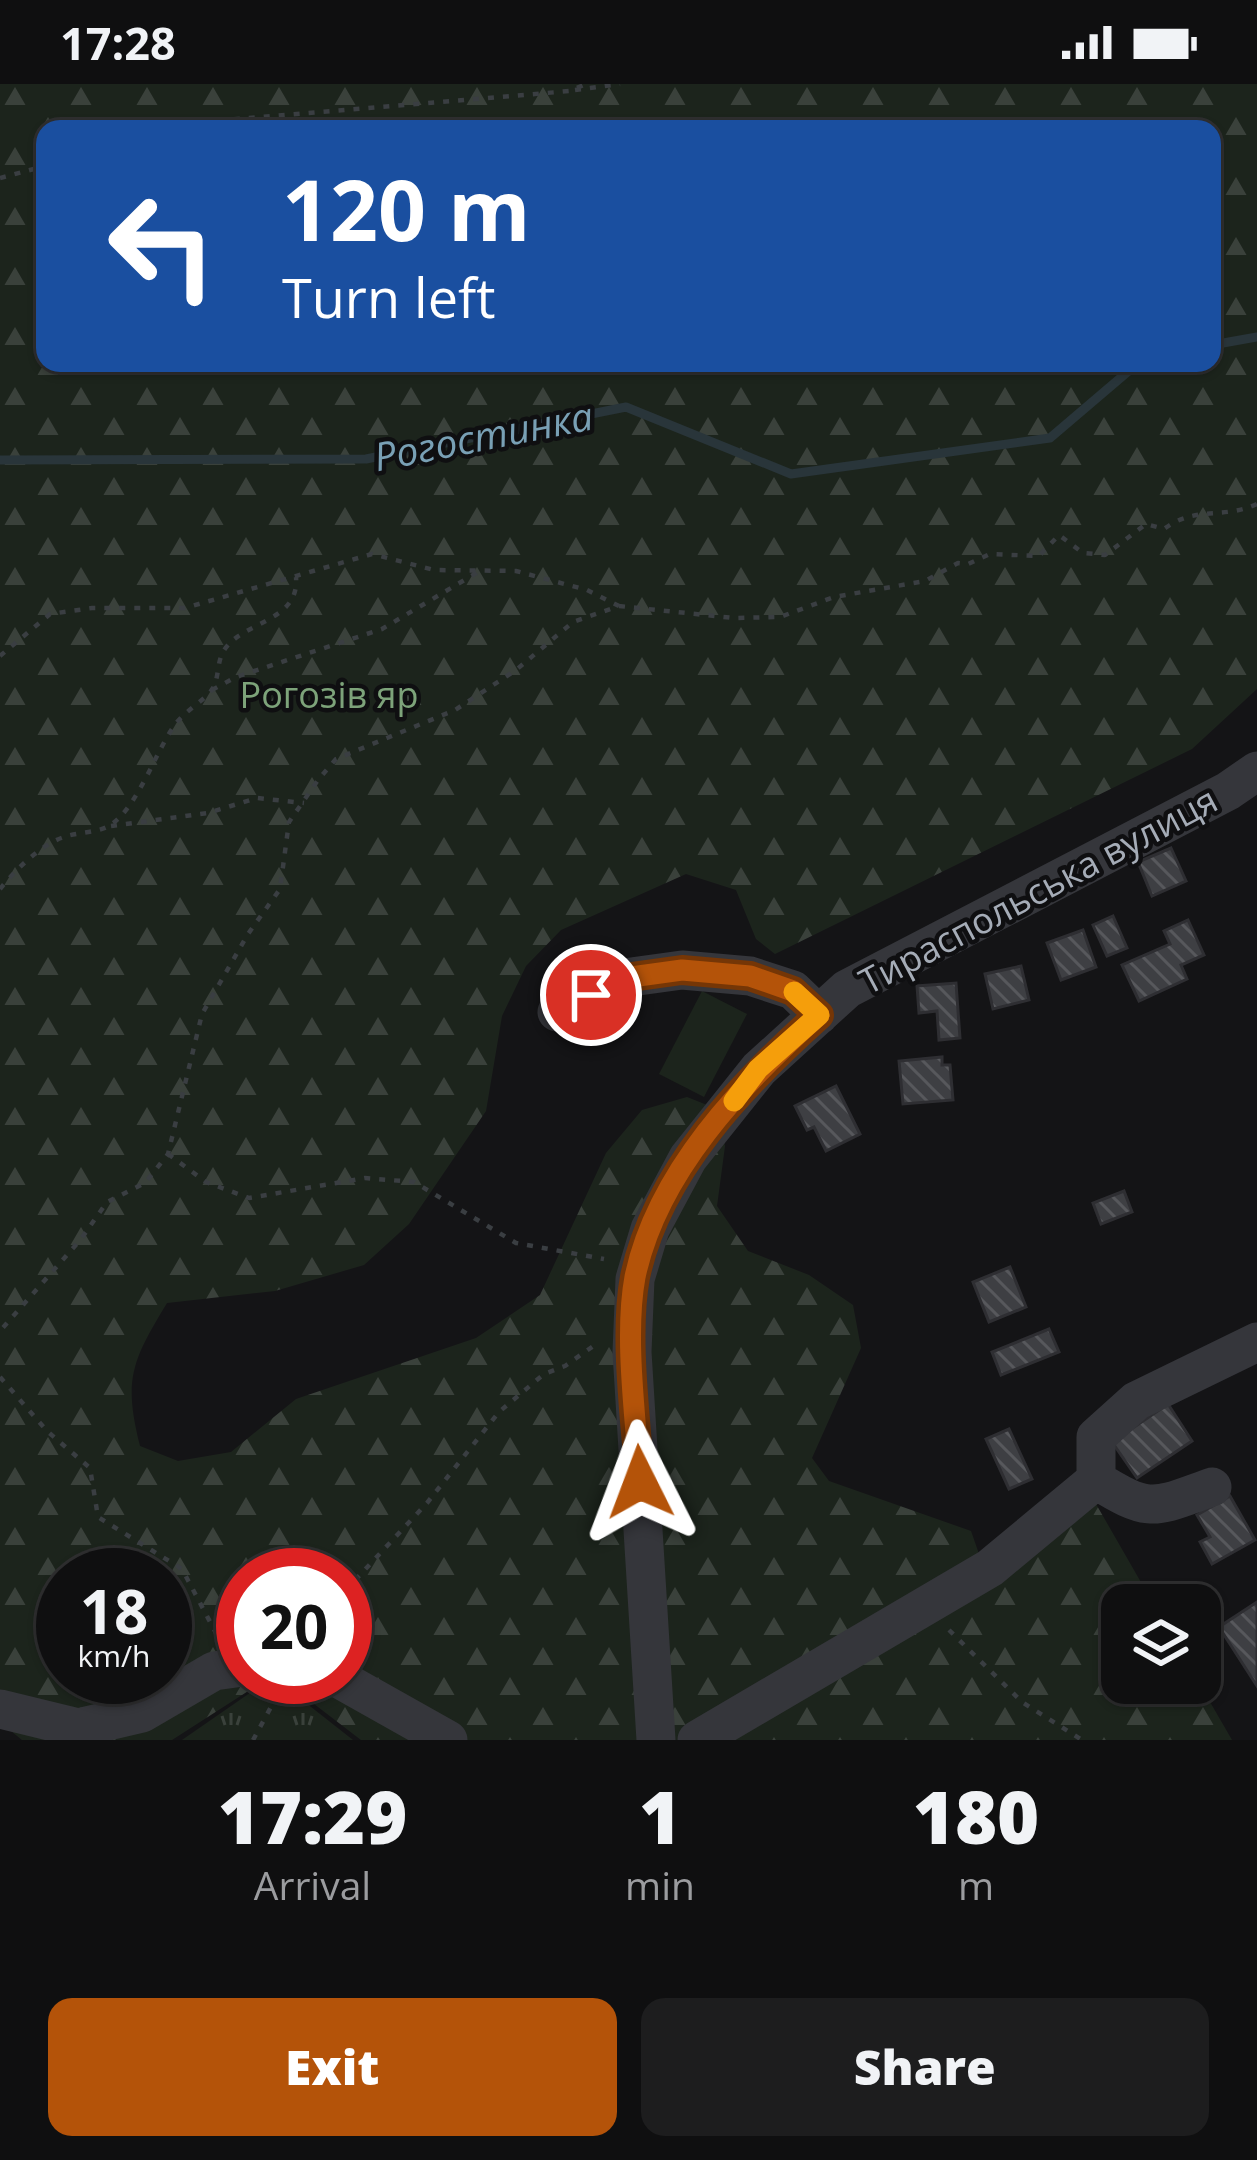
<!DOCTYPE html>
<meta charset="utf-8">
<style>
:root{--surface:#0f0f10;--page:#1d1d1e;--text:#f1f3f6;--muted:#9b9c9f;--line:#2f2f30;--accent:#b45309}
body{margin:0;font-family:"Open Sans",sans-serif;background:var(--page);color:var(--text);height:100vh;display:flex;flex-direction:column;font-size:45px;white-space:nowrap}
*{box-sizing:border-box;margin:0}
p{font-size:39px;color:var(--muted)}
.icon{flex:none;width:66px;height:66px;fill:none;stroke:currentColor;stroke-width:2;stroke-linecap:round;stroke-linejoin:round}
.map{position:relative;height:1656px;overflow:hidden}
.drawer{display:flex;flex-direction:column;background:var(--surface);flex:1}
.drawer>*{flex:none}
.banner{position:absolute;left:36px;top:36px;width:1185px;height:252px;border-radius:24px;box-shadow:0 3px 9px #0004,0 0 0 3px var(--line);background:#1a4fa0;color:#fff;overflow:hidden}
.fabs{position:absolute;left:1101px;top:1500px;display:grid;gap:24px}
.fabs a{display:grid;place-items:center;width:120px;height:120px;border-radius:24px;background:var(--surface);box-shadow:0 3px 9px #0004,0 0 0 3px var(--line);font-size:60px}
.speed{position:absolute;left:36px;top:1464px;display:flex;gap:24px;font-size:60px;font-weight:700;text-align:center}
.speed>*{display:grid;place-content:center;width:156px;height:156px;border-radius:50%;background:var(--surface);box-shadow:0 3px 9px #0004,0 0 0 3px var(--line);line-height:1}
.speed small{font-size:30px;font-weight:400}
.speed .limit{border:18px solid #d22;background:#fff;color:#111}
.pin{position:absolute;display:grid;place-items:center;width:102px;height:102px;color:#fff;margin:-51px;border:6px solid #fff;border-radius:50%;box-shadow:0 3px 12px #0007}
.me{position:absolute;width:132px;margin:-66px;rotate:357deg;stroke-linejoin:round;filter:drop-shadow(0 0 9px #0008)}
.turn{display:flex;align-items:center;gap:42px;height:252px;padding:0 48px;font-size:54px}
.turn .icon{width:156px;height:156px;stroke-width:2.5}
.turn b{display:block;font-size:84px;line-height:102px}
.eta{display:flex;justify-content:space-evenly;align-items:center;height:204px;text-align:center}
.eta b{font-size:72px;font-weight:800;line-height:84px}
.action{display:flex;gap:24px;margin-top:auto;padding:24px 48px}
.action a{flex:1;height:138px;border-radius:24px;background:var(--accent);color:#fff;font-size:48px;font-weight:800;line-height:138px;text-align:center}
.action a+a{background:var(--page);color:var(--text)}
.status{display:flex;justify-content:space-between;align-items:center;height:84px;padding:0 60px;background:var(--surface);direction:ltr}
.status svg{height:33px;fill:currentColor}
.map>svg:first-child{display:block}
</style>
<div class="status"><b>17:28</b><svg viewBox="0 0 49 12"><path d="M0 12V9h3v3zM5 12V6h3v6zM10 12V3h3v9zM15 12V0h3v12zM26 1h20v11H26zM47 4h2v5h-2z"/></svg></div>
<div class="map">
<svg width="1257" height="1656" viewBox="0 0 1257 1656">
<defs>
<pattern id="forest-firs" width="22" height="20" patternUnits="userSpaceOnUse" patternTransform="scale(3)"><rect width="22" height="20" fill="#1c241c"/><path d="M5 1l3.5 6h-7zM16 11l3.5 6h-7z" fill="#3a413b"/></pattern>
<pattern id="park-tufts" width="24" height="20" patternUnits="userSpaceOnUse" patternTransform="scale(3)"><rect width="24" height="20" fill="#1c241c"/><path d="M3 7l-1-3M5 7V3M7 7l1-3M15 17l-1-3M17 17v-4M19 17l1-3" fill="none" stroke="#3a413b"/></pattern>
<pattern id="building-back-hatch" width="6" height="6" patternUnits="userSpaceOnUse" patternTransform="scale(3)"><rect width="6" height="6" fill="#3e3f43"/><path d="M-1 5l2 2M0 0l6 6M5-1l2 2" fill="none" stroke="#57585c"/></pattern>
</defs>
<rect width="100%" height="100%" fill="#141416"/>
<path fill="#1c241c" d="M702,907L747,930L704,1013L659,990Z"/>
<path fill="url(#forest-firs)" fill-rule="evenodd" d="M0,0H1257V605L1192,665L775,870L756,855L736,806L686,790L561,846L526,882L502,932L486,1027L409,1140L364,1181L275,1207L167,1219C132,1277 123,1295 140,1362L178,1377L231,1368L296,1315L476,1254L540,1211L606,1069L642,1026L687,1013L717,1025L725,1062L717,1122L748,1167L809,1191L853,1221L861,1264L812,1374L829,1397L971,1447L979,1470L677,1656H361L279,1593H345V1491H243V1593H270L172,1656H22L0,1638ZM45,45H1212V279H45ZM63,1491H165V1593H63Z
M1092,1413L1154,1521H1122V1599H1199L1232,1656H724Z"/>
<path fill="url(#park-tufts)" d="M273,1593L353,1656H182Z"/>
<g fill="none" stroke-linecap="round" stroke-linejoin="round">
<path stroke="#29353a" stroke-width="9" d="M1212,261L1257,253
M0,376L366,375L626,323L791,390L1050,354L1138,279"/>
</g>
<path fill="url(#building-back-hatch)" stroke="#2e2e32" stroke-width="3" d="M1171,764L1186,797L1152,812L1138,778Z
M1113,832L1127,864L1107,872L1093,841Z
M1188,836L1204,871L1181,881L1187,895L1139,917L1122,881L1170,860L1164,847Z
M1083,846L1096,883L1061,896L1047,859Z
M1021,882L1029,916L993,925L985,890Z
M956,899L960,954L939,956L937,927L919,929L917,902Z
M942,973V981H950L953,1016L903,1020L899,977Z
M836,1002L860,1050L826,1067L814,1043L807,1046L795,1022Z
M1124,1107L1132,1128L1101,1140L1093,1119Z
M1010,1183L1026,1223L989,1238L973,1198Z
M1049,1245L1059,1268L1001,1291L992,1268Z
M1168,1320L1192,1357L1137,1394L1112,1358Z
M1009,1345L1032,1395L1009,1405L986,1355Z
M1230,1412L1255,1456L1212,1480L1200,1458L1210,1453L1197,1431Z
M1257,1518V1602L1219,1543Z"/>
<g fill="none" stroke-linecap="round" stroke-linejoin="round">
<path stroke="#3a3e42" stroke-width="4.5" stroke-dasharray="6 9" stroke-linecap="butt" d="M575,6L620,0
M190,45L226,36L570,7L586,0
M0,94L45,82
M619,522L734,534L780,533L834,513L925,497L958,479L968,480L990,470L1039,472L1059,451L1083,469L1105,471L1146,440L1164,445C1196,421 1222,436 1257,420
M0,572L50,530L92,524H185L372,470L434,486L516,487L587,506L619,522L573,538L516,586L455,626L336,675L318,696L289,738L280,805L248,850L202,930L168,1070L145,1099L107,1118L81,1155L0,1247
M212,606L236,593L382,545L478,488
M111,742L208,729L257,714L304,719
M0,805C15,786 42,760 64,753C78,748 96,749 109,742C137,725 155,669 174,642C184,627 206,616 213,604C219,593 217,579 223,568C240,537 300,539 296,493
M168,1070L206,1098L249,1114L365,1094L414,1098L516,1159L604,1175
M0,1293L47,1347L90,1384L98,1433L182,1485L217,1551
M345,1507L427,1419L499,1328L544,1290L565,1282L599,1258
M949,1546L1022,1618L1082,1656
M253,1656L271,1623"/>
<path stroke="#35363b" stroke-width="39" d="M557,928L624,894L682,886L750,892L793,906L819,931
M1096,1396C1151,1430 1153,1424 1212,1403
M336,1593L448,1656
M0,1625L78,1644L142,1629L214,1587L243,1583
M656,1656L632,1268L635,1195L650,1145L688,1074L759,985L847,905L1228,707L1257,687
M697,1656L990,1484L1096,1396V1353L1136,1317L1257,1258"/>
</g>
<g fill="none" stroke-linecap="round" stroke-linejoin="round">
<defs>
<path id="route" d="M591,911L624,894L682,886L750,892L793,907L819,931C742,1000 657,1088 635,1193C624,1252 636,1337 640,1398"/>
</defs>
<use href="#route" stroke="#753606" stroke-width="30"/>
<use href="#route" stroke="#b45309" stroke-width="21"/>
<path stroke="#f59e0b" stroke-width="21" d="M734,1017L758,985L819,931L794,908"/>
</g>
<g text-anchor="middle" dominant-baseline="central" stroke-width="9" stroke-linejoin="round" paint-order="stroke">
<g font-size="36" fill="#7da37a" stroke="#0f0f11">
<text x="329" y="610">Рогозів яр</text>
</g>
<g font-size="36" fill="#a5acb7" stroke="#0f0f11">
<text transform="translate(1038 806) rotate(-28)">Тираспольська вулиця</text>
</g>
<g font-size="39" font-style="italic" fill="#79a0b5" stroke="#0f0f11">
<text transform="translate(483 351) rotate(-11)">Рогостинка</text>
</g>
</g>
</svg>
<div class="fabs">
<a><svg class="icon" aria-label="layers" viewBox="0 0 24 24"><path d="M12 4l9 5-9 5-9-5zM3 14l9 5 9-5"/></svg></a>
</div>
<div class="speed"><div>18<small>km/h</small></div><div class="limit">20</div></div>
<div class="pin" style="left:591px;top:911px;background:#d93025"><svg class="icon" aria-label="arrive" viewBox="0 0 24 24"><path d="M6 21V4h12l-3 4 3 4H6"/></svg></div>
<svg class="me" style="left:640px;top:1398px" viewBox="-20 -20 40 40"><path d="M0-17L14 15 0 8-14 15z" fill="#b45309" stroke="#fff" stroke-width="4"/></svg>
<div class="banner">
<div class="turn"><svg class="icon" aria-label="left" viewBox="0 0 24 24"><path d="M17 20v-9H6M10 6l-5 5 5 5"/></svg><div><b>120 m</b>Turn left</div></div>
</div>
</div>
<section class="drawer">
<div class="eta">
<div><b>17:29</b><p>Arrival</p></div>
<div><b>1</b><p>min</p></div>
<div><b>180</b><p>m</p></div>
</div>
<div class="action"><a>Exit</a><a>Share</a></div>
</section>
